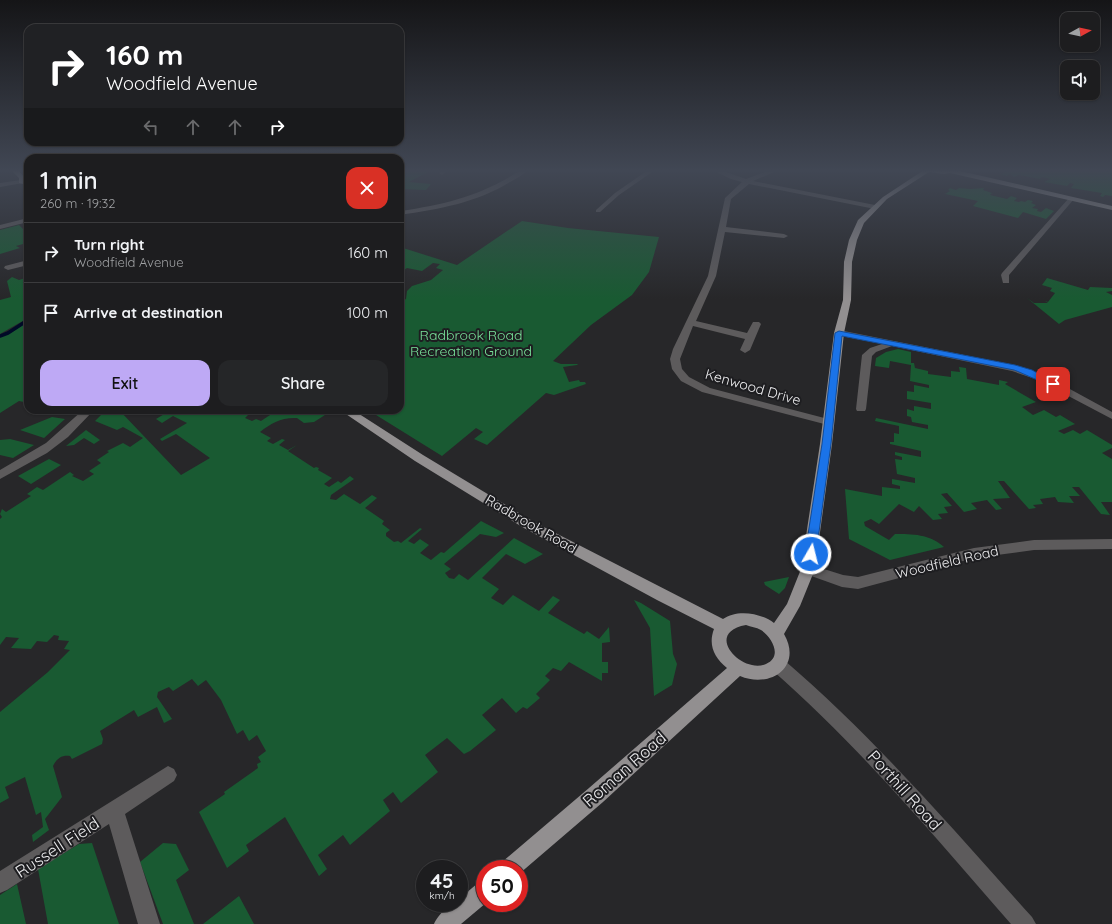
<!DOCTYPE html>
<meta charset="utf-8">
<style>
:root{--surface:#1d1d1f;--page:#252628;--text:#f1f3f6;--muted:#a0a2a4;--line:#3b3b3d;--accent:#bea9f5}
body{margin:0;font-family:Quicksand,sans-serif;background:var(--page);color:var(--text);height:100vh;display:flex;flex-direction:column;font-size:15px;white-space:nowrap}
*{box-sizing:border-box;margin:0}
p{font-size:13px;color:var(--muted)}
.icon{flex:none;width:22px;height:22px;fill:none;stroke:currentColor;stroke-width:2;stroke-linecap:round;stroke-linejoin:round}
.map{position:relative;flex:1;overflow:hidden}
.details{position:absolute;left:24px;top:154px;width:380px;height:260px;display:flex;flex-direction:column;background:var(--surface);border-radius:12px;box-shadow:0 1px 3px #0004,0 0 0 1px var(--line)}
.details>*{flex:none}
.hud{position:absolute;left:24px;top:24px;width:380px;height:122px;border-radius:12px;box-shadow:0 1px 3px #0004,0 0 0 1px var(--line);background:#202124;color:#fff;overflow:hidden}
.needle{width:26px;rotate:82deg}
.tools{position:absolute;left:1060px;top:12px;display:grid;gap:8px}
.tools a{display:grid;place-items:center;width:40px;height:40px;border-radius:8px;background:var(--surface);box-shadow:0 1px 3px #0004,0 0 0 1px var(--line);font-size:20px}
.speed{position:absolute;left:416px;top:860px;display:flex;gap:8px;font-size:20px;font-weight:700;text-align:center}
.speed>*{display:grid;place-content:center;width:52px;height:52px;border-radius:50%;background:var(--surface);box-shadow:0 1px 3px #0004,0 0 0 1px var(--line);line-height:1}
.speed small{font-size:10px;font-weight:400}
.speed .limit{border:6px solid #d22;background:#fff;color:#111}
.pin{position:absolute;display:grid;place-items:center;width:34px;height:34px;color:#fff;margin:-17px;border-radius:8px;box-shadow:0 2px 6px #0006}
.me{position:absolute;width:44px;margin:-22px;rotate:8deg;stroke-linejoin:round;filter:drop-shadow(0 0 3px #0008)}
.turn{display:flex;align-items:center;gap:14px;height:84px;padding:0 16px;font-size:18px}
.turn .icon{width:52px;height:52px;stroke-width:2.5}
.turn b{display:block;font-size:28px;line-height:34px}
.lanes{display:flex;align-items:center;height:38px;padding:0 16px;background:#0003;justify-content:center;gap:20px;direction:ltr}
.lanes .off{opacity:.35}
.round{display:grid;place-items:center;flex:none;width:42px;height:42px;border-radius:12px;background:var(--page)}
.headline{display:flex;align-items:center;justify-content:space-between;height:68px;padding:0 16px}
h1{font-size:24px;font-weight:600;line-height:30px}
.button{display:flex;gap:8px;margin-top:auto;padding:8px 16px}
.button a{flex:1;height:46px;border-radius:12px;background:var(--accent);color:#111;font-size:16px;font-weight:600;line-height:46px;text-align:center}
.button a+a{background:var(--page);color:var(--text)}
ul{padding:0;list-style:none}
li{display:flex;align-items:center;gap:12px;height:60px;padding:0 16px;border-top:1px solid var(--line)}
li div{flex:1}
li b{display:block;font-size:15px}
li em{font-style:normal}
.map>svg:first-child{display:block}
</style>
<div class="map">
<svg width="1112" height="924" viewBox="0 0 1112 924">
<rect width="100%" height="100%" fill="#272729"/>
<path fill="#195a32" d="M400,170H437L428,172L409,182L431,184L426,190L400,189Z
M998,170H1112V196L1105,195L1103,197L1100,196L1102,193L1071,188L1074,184L1070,183L1067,186L1044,182L1050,179L1042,177L1040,179L1019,175L1014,177L1010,174L1007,176L1000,174L1006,173Z
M950,188L956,190L959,188L970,189L984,188L983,190L992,193L990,195L1007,199L1011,196L1017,198L1014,201L1019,202L1021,201L1025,202L1028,200L1033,201L1031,203L1036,205L1032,208L1038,209L1037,211L1041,212L1046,208L1054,211L1046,219L1023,212L1018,218L973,206L978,201L945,194L950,191L948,190Z
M522,221L568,228L659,237L649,272L632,295L591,325L553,361L561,364H578L577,365L563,367L569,382L579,380L580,382H585L586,384L554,395L546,393L487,445L474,439L483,432L476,428L442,456L368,410H400V302L406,299L407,291L412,286L431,280L443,270L436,268L440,264L433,263L422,271L407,268L400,273V247L457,265Z
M19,225L28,234V246L23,244L16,246L20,248L0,254V230Z
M12,277L19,280L28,277V318L0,334V300L11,297L7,281Z
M1047,278L1088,290L1090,287L1112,288V291L1106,292L1112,295V307L1065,320L1059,324L1027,298L1034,303H1048L1045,301L1048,302L1055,293L1050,291L1052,288L1042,285Z
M28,321V399L24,402L19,401L0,413V337L12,332Z
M898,349L911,352V363H914L915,368L928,371V374L951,377V371L960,372L959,367L966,368L967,379L999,385V380L1008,382L1005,384L1036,402L1022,407L1033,415L1044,410L1056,417L1060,415L1075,424L1058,431L1064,434L1073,430L1080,434L1087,430L1112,445V448L1102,453L1112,459V502H1101L1110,515L1101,514L1079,487H1072L1080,496H1069L1074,503L1058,502L1055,497L1040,499L1043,504L1033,505L1036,508L1029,509L1004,481H998L1010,498L993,499L1002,509L996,510L987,500L971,503L977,509L964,512L947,493L941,494L952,506L944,507L948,513L938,514L942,519L933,520L919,506L914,512L899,504L879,524L871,519L864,522L865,526L889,540L895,534C912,534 930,534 944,547L890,560L849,539L845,489L882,496V487L900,489V486L892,484V479L915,483V478L897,474L895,459L902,460V457L895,455V452L921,457V451L890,444V442H894V433L899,434V426L875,421L876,418L928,429V425L912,422L911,417L907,416V409L914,411V406L931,409V403L907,399V391L914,392V385L929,388V385L910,381L911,365L890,361L889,368L875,366L876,358L886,352Z
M106,410H119L181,475L210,458L176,434L162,441L160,439L187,423L173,416L162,423L156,419L171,410H246L243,412L248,415L245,418L252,421L256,419L261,421L273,413L268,410H319L325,415L314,422L304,423L297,418C282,417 271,423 260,432L271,438L267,441L273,444L282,439L285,440L279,445L288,450L297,445L288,451L314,468L316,467L319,468L318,470L332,478L324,484L329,487L338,481L341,483L350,476L354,479L331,495L330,499L336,500L344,494L360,504L372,495L377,498L365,508L384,521L382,524L390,530L386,533V536L394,542L398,541L401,543L420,528L422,529L408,541L414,544L420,539L429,545L420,553L431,560L441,552L444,553L481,521L504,533L496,537L480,534L444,564L451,569L445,573L449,578L454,579L459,574L468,580L514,538L543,554L525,564L506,554L482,578L499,589L491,598L503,605L513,595L539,611L553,596L560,600L548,613L584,634L587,631L599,639L609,627L610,642L602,643V662H608V673H602V681L569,662L561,671L553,668L545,676L550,680L536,694L540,698L527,709L523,707L516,713L502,698L482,715L496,730L470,751L464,754L447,738L425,755L438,772L401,803L393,792L383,800L390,811L350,845L343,835L318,855L327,869L319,876L285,817L246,845L249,851L227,868L199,812L225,794L224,792L258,768L257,764L261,762L258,757L266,751L257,735L249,741L243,730L237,734L221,700L206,680L198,686L192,679L173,691L169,687L158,692L157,697L172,719L164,723L157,707L138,717L134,710L100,731L103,739L102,744L72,759L70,756C62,755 57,758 53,766L62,797L45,819L49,830L33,842L32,835L43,827L41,812L36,815L25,777L5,787L9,798L0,803V712L48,672L70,650L64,649L69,641L58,640L59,636L54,635L47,642L37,641L31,649L11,648L19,638L6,637L0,645V519L2,517L0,514L2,509L6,512L31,496L27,494L37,487L43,490L70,472L74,475L72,476L83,481L94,474L89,471L101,463L97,460L109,452L107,451L123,443L130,447L143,438L123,427L117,430L95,421Z
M52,417L65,419L44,438L20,430Z
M86,430L100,440L94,444L84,438L74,445L66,446Z
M10,439L34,445L13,458L0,455V440Z
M49,459L61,465L31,484L18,476Z
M789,577L785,588L779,594L765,585L764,582Z
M634,600L641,603L670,621L673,654L677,664L672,685L654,696L650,628Z
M92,843L119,924H48L38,869L79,844Z
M163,843L176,844L189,870L176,880L194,924H163L140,862Z
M17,884L26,924H0V895Z
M239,896L254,924H203Z"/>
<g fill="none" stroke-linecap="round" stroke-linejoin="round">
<path stroke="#000a27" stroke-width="3.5" d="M0,336L8,333L28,320"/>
<path fill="#5d5b5c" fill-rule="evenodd" d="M441,170H448L442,175L439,173Z
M521,170H528C523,175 516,179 510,182C476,203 439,209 400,215V211C447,204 480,196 521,170Z
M648,170H655L619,195L600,212H596V210L615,193Z
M712,170H720L746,179L770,170H779L753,181L875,205L878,207L875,209L749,184L731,199L726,227L784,234L788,236L784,238L725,232L716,276L696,321L747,333L753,322H759L761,324L750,350L745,353L740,350L745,339L693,326L680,359L682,369L689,377L710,388L832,420L834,422L832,424L828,425L702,392L681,381L672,369L670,359L673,349L708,276L725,198L742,182L731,179Z
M21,180L24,182L23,183L0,187V183Z
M1069,198L1074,199L1009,275V283H1003L1001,275L1002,273Z
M28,218V222L0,229V225Z
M28,260V265L8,270L4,268L5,266Z
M839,330L1019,366L1046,376L1112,412V419L1038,380L1012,371L892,346L876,352L872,356L866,409L865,411H857L856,409L862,355L870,348L882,344L836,335L834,333Z
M83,410H94L68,437L47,453L0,479V470L46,443Z
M1112,539V549L1034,550L974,558L858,589L842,587L803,573L801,569L803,565L808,564L843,575L858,577L974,548L1034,540Z
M778,658L784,660C875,738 952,828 1032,917L1036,924H1011C934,836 860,747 772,670L770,665L772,660Z
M168,766L174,769L177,775L174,781L125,814L160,924H138L109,824L7,890L0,893V871Z"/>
<path fill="#928f90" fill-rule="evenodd" d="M11,170H18L25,178V181H28V185L19,183V178Z
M924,170H956L1112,206V210L950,173L944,174L929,172L887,199L864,223L857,240L852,262L851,300L844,333L832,444L815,569L800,606L784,634C803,667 770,689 740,676L603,802L519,874V869H499L502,862L589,788L727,668C714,657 708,645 714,629L657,600L524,528L415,461L340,410H353L423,455L534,522L723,619C737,609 761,613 774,623L787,604L801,569L820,444L834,333L843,300L844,262L849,240L858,220L883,197ZM746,625C751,627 756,627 761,630C772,637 783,657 766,664C743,675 702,633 746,625Z
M485,880L486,903L461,924H434C438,915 449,903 459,903V899L478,883Z"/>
</g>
<linearGradient id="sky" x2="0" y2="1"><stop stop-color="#151517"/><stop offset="0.57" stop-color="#414754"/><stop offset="1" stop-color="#414754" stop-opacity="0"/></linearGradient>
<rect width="1112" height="299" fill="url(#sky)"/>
<path fill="#1a73e8" stroke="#114b97" d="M839,331L1015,365L1032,370L1057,384L1056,386C1050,387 1023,373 1014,370L842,336L831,444L816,554L814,556H807L805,554L822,444L835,333Z"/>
<g text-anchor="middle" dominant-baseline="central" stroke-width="4" stroke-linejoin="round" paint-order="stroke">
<g font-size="14" fill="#78e099" stroke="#1d1d20">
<text x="471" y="335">Radbrook Road<tspan x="471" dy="16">Recreation Ground</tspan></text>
</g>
<g font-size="14" fill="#ececee" stroke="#1d1d20">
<text transform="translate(753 387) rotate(16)">Kenwood Drive</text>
<text transform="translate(531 524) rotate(30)">Radbrook Road</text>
<text transform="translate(947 562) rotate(-13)">Woodfield Road</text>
</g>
<g font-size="17" fill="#ececee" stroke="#1d1d20">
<text transform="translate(624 769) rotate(-41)">Roman Road</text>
<text transform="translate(905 790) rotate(48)">Porthill Road</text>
<text transform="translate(57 847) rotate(-33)">Russell Field</text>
</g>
</g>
</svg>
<div class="tools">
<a><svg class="needle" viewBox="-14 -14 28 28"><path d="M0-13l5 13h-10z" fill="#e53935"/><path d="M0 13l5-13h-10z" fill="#a0a2a4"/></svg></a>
<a><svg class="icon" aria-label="sound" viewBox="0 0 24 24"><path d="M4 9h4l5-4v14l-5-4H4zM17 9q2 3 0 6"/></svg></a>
</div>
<div class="speed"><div>45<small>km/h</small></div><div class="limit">50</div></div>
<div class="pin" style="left:1053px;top:384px;background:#d93025"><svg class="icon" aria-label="arrive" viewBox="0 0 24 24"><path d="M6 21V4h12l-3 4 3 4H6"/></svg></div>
<svg class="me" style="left:811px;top:554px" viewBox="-20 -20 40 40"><circle r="17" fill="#1a73e8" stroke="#fff" stroke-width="3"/><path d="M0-11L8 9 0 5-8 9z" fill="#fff"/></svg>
<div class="hud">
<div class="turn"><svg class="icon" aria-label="right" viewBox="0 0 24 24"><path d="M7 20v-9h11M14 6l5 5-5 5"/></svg><div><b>160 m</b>Woodfield Avenue</div></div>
<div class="lanes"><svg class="icon off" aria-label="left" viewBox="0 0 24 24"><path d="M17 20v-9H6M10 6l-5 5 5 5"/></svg><svg class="icon off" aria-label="ahead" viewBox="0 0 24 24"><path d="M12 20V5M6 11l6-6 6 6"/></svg><svg class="icon off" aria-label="ahead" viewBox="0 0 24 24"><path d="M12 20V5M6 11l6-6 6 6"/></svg><svg class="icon" aria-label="right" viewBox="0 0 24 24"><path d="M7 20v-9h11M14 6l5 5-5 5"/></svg></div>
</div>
<section class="details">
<div class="headline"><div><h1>1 min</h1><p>260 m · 19:32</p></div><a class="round" style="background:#d93025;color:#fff"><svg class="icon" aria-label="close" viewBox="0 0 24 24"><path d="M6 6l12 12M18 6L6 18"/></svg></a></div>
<ul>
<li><svg class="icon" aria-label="right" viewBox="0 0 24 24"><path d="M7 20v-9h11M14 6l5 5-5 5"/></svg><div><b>Turn right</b><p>Woodfield Avenue</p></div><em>160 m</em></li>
<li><svg class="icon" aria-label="arrive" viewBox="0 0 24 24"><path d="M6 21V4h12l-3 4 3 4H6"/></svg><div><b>Arrive at destination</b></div><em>100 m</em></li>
</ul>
<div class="button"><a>Exit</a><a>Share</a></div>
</section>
</div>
